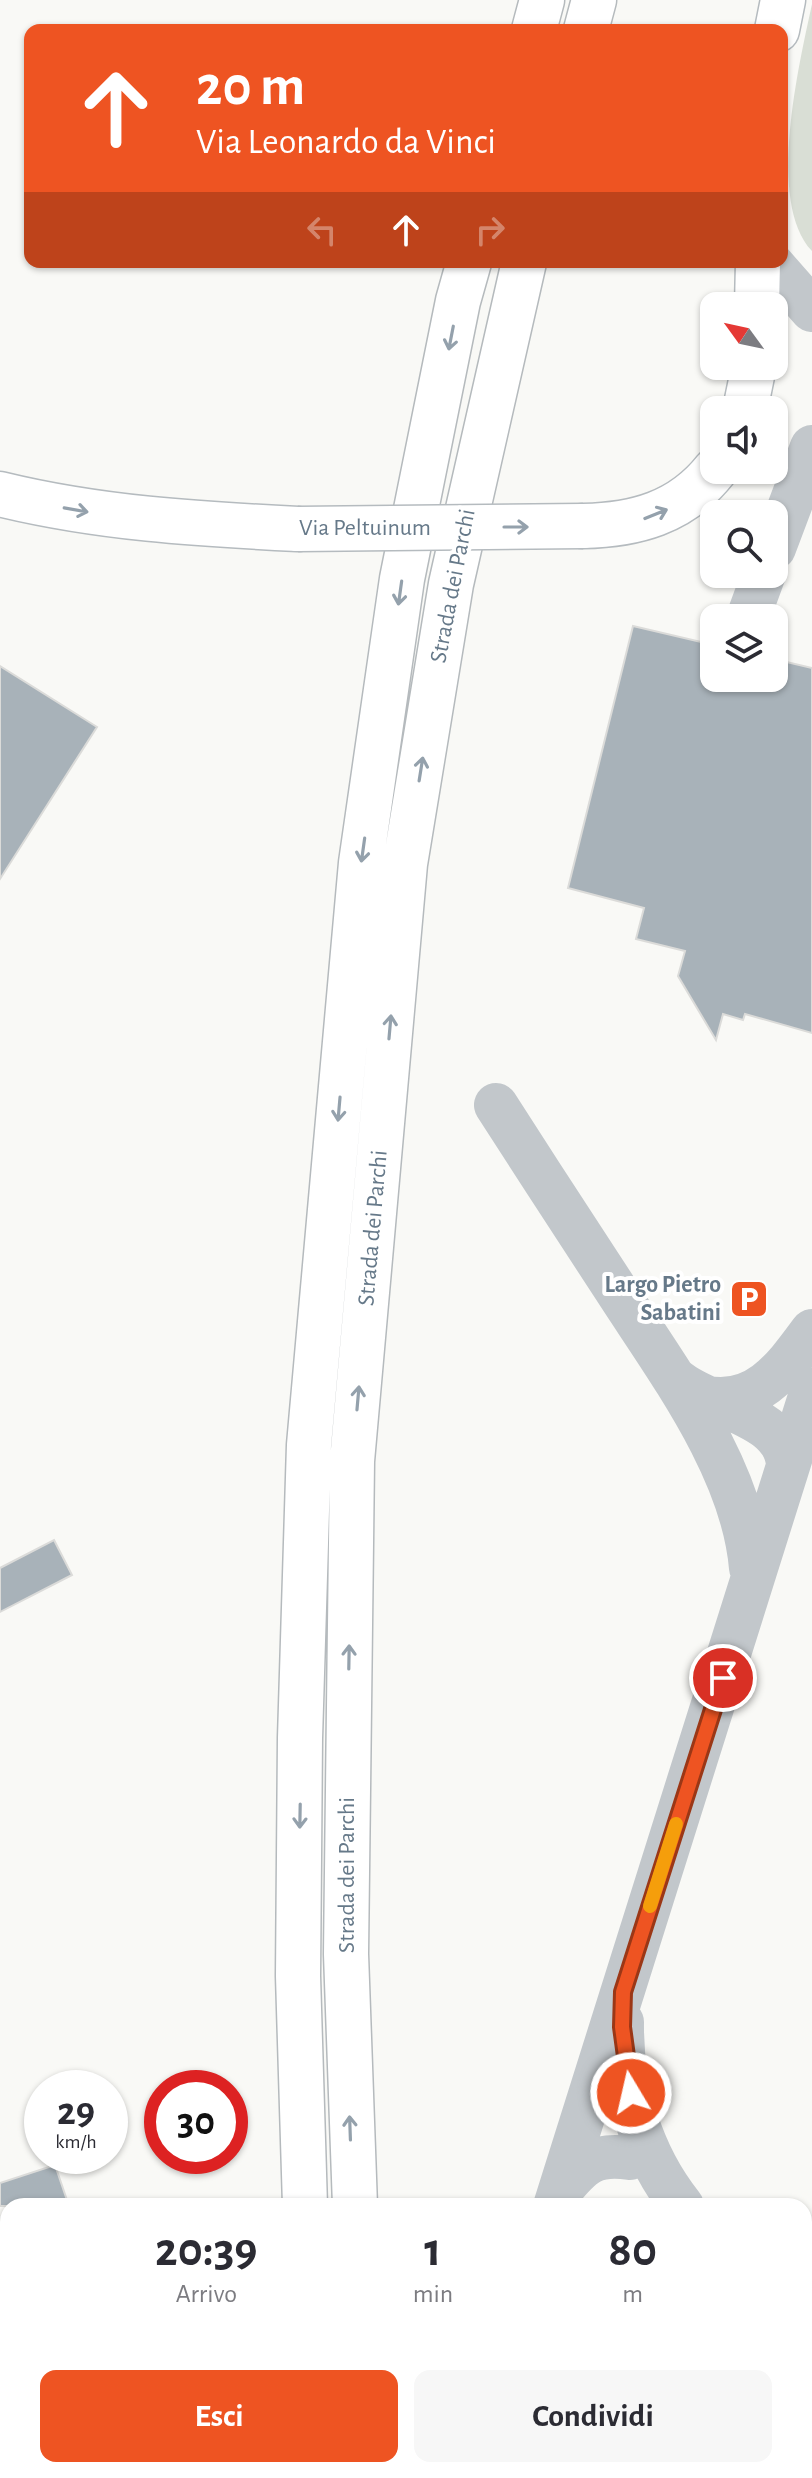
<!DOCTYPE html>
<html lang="it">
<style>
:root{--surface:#fff;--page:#f7f7f7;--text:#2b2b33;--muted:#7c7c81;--accent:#ee5422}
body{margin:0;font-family:"Alegreya Sans",sans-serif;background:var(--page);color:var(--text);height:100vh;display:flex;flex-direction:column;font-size:30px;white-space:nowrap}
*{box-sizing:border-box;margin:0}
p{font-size:26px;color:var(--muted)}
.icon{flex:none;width:44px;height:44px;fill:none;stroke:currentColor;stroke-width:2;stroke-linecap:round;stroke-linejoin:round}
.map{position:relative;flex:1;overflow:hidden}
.panel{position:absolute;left:0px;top:2198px;width:812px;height:280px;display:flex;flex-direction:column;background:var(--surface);border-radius:24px 24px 0 0;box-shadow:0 2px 6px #0004}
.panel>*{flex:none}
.top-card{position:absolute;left:24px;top:24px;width:764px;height:244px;border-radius:16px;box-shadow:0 2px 6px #0004;background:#ee5422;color:#fff;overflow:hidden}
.needle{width:52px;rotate:303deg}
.buttons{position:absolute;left:700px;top:292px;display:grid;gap:16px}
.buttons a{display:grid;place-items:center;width:88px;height:88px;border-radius:16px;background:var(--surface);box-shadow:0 2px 6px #0004;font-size:40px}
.speed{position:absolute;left:24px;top:2070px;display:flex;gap:16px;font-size:40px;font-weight:700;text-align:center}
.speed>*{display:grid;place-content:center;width:104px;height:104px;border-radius:50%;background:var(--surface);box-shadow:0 2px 6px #0004;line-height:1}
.speed small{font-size:20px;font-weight:400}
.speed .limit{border:12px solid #d22;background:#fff;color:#111}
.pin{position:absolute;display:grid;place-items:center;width:68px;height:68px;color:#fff;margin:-34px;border:4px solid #fff;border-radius:50%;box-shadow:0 2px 8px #0007}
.me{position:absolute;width:88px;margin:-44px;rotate:351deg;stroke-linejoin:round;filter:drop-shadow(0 0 6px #0008)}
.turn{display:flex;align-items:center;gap:28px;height:168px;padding:0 40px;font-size:36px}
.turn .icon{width:104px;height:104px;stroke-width:2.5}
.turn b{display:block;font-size:56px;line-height:68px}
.lanes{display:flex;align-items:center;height:76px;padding:0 40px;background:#0003;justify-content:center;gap:40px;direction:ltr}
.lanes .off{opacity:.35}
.eta{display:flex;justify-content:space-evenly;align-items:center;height:136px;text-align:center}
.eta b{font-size:48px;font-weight:700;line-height:56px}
.button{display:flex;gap:16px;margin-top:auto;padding:16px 40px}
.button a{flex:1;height:92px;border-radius:16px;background:var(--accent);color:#fff;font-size:32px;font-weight:700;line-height:92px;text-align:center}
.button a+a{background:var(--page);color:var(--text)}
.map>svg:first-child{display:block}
</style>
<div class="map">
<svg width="812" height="2478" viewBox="0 0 812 2478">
<rect width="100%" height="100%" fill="#f9f9f6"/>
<path fill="#d9ded5" d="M812,4V251C766,202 799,65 812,4Z"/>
<path fill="#a8b2b9" stroke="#dbdbd9" stroke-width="2" d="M633,626L714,645V678H774V659L812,668V1033L745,1014L743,1020L723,1014L716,1040L678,976L685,951L636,939L644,908L568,888Z
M0,666L97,727L0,879Z
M54,1540L72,1575L0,1612V1568Z
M55,2165L69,2206H0V2183Z"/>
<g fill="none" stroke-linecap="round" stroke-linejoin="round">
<defs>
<path id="major" d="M777,30L783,0
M757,306L758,262
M745,410L754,366
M0,494C98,518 197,524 298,529
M583,526C635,525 681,513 715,470"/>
<path id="highway" d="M534,30L542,0
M586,30L594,0
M305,2206L298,1976L300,1738L309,1445L361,863L402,579L458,301L469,262
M355,2206L346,1954L352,1461L405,864L451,584L524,262
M328,2470L329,2478
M378,2470L379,2478"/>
</defs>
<use href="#major" stroke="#b5bbbf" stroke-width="47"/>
<use href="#highway" stroke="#b5babd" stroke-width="47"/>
<path stroke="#c2c7cb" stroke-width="44" d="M770,262L812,310
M774,548L812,447
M749,615L764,574
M496,1105C537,1169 578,1232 620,1296C672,1376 743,1471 751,1568
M673,1377C706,1408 787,1414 788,1466
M703,1397C756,1409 784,1369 812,1331
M622,2022C621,2087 641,2155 682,2206
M561,2190C583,2163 594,2153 630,2158
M555,2206L812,1390
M804,2286L812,2290
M804,2403L812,2397
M407,2478L417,2470
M694,2478L705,2470"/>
<use href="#major" stroke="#fff" stroke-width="44"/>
<use href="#highway" stroke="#fff" stroke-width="44"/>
<defs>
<path id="major-bridge" d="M298,529L583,526"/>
</defs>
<use href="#major-bridge" stroke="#b5bbbf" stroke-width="47" stroke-linecap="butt"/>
<use href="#major-bridge" stroke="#fff" stroke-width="44"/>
</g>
<defs><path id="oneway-shaft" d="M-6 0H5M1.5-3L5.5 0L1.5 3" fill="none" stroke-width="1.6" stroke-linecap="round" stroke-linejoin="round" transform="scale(2)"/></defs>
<g stroke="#94a1ac">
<use href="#oneway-shaft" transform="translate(451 338) rotate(101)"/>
<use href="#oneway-shaft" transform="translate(76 510) rotate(10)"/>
<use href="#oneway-shaft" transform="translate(656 514) rotate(-22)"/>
<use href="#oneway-shaft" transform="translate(516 527)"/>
<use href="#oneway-shaft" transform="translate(400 593) rotate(98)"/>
<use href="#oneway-shaft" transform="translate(421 769) rotate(-81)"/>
<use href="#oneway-shaft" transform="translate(363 850) rotate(98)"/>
<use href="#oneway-shaft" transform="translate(390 1027) rotate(-85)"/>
<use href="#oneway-shaft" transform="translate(339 1109) rotate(95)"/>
<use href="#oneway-shaft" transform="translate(358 1398) rotate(-85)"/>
<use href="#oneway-shaft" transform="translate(349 1657) rotate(-89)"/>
<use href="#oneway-shaft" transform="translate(300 1816) rotate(91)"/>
<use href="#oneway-shaft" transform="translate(350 2128) rotate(-92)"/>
</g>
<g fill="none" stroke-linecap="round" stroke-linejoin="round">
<defs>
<path id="route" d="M631,2093L622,2027L623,1992L723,1678"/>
</defs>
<use href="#route" stroke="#9b3716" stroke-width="20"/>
<use href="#route" stroke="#ee5422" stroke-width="14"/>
<path stroke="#f59e0b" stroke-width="14" d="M650,1906L676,1824"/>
</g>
<defs>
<symbol id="parking-square" viewBox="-11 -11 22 22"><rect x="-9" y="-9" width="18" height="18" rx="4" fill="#ee5422" stroke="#fff"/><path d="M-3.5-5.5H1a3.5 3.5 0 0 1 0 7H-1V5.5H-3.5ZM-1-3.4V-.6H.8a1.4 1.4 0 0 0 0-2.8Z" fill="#fff"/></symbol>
</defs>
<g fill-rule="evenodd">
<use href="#parking-square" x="727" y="1277" width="44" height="44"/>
</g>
<g text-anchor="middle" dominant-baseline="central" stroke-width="8" stroke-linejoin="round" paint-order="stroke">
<g font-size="24" fill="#667989" stroke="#fff">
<text x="365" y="528">Via Peltuinum</text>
<text transform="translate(453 586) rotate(-79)">Strada dei Parchi</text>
<text transform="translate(373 1228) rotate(-85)">Strada dei Parchi</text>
<text transform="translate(347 1875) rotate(-90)">Strada dei Parchi</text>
</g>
<g font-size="24" font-weight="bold" fill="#667989" stroke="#fff" text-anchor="end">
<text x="721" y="1285">Largo Pietro<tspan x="721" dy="28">Sabatini</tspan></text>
</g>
</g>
</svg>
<div class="buttons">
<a><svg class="needle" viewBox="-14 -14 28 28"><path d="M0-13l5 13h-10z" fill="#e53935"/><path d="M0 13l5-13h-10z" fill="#7c7c81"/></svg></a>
<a><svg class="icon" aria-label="sound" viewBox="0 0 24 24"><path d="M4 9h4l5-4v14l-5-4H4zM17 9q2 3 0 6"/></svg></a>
<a><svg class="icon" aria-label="search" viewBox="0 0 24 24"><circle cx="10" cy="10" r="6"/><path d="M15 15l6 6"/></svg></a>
<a><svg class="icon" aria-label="layers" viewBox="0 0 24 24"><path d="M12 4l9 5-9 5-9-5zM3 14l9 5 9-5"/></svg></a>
</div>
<div class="speed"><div>29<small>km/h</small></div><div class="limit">30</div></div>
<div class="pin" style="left:723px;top:1678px;background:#d93025"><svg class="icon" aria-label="arrive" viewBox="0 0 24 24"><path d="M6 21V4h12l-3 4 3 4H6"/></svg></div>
<svg class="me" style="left:631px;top:2093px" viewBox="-20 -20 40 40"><circle r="17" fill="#ee5422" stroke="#fff" stroke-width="3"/><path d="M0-11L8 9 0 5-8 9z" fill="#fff"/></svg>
<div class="top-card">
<div class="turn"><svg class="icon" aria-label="ahead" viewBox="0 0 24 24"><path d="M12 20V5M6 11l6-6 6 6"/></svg><div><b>20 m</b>Via Leonardo da Vinci</div></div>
<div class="lanes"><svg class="icon off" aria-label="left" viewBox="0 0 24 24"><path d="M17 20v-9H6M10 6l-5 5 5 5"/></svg><svg class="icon" aria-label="ahead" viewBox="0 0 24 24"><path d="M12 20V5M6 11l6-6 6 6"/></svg><svg class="icon off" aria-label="right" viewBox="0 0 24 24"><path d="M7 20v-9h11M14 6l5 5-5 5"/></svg></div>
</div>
<section class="panel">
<div class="eta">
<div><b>20:39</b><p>Arrivo</p></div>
<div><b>1</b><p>min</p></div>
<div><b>80</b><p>m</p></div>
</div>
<div class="button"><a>Esci</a><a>Condividi</a></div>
</section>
</div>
